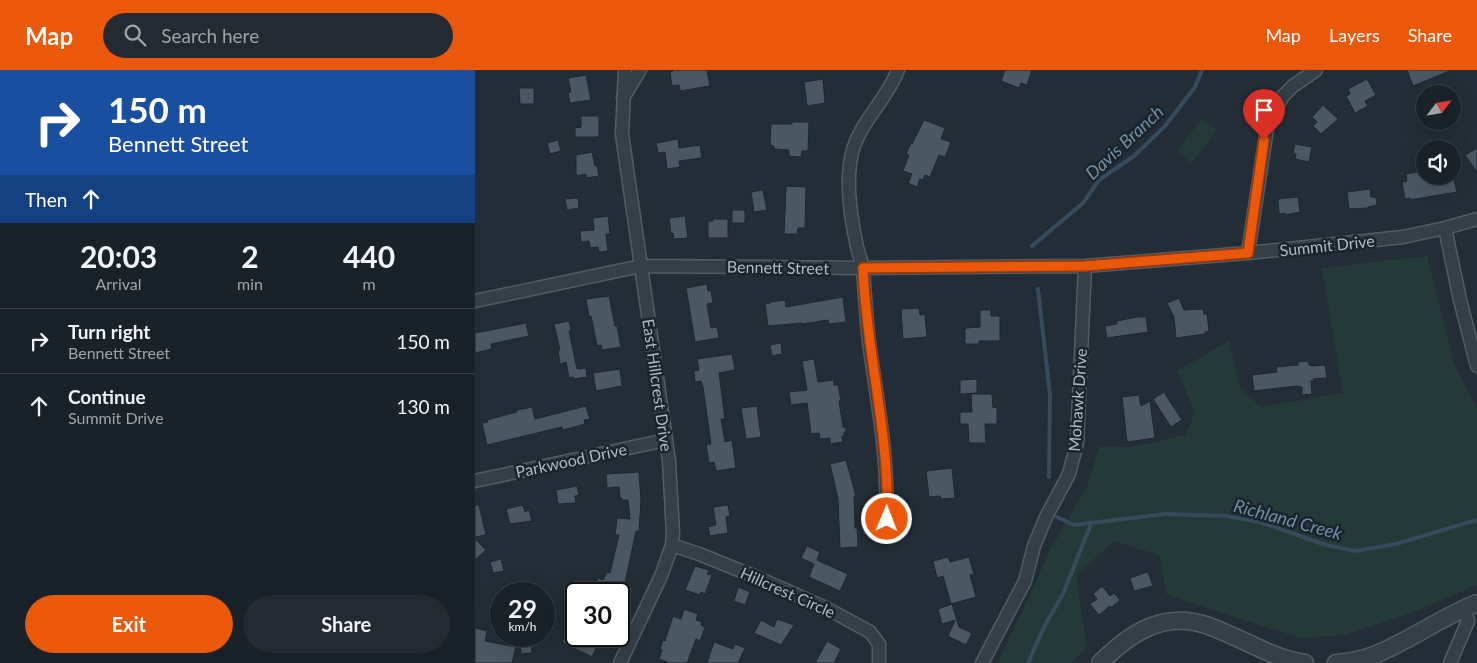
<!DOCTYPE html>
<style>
:root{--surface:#1a2229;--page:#232a31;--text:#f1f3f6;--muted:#9fa4a8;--line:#383f46;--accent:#ea580c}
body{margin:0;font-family:Lato,sans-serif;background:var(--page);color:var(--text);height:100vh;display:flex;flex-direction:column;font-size:19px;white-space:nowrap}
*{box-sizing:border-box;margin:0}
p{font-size:16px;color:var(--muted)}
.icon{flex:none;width:28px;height:28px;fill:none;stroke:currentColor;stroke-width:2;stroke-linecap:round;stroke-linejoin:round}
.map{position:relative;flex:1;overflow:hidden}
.details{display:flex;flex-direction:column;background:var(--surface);width:475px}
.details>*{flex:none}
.hud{background:#1a4fa0;color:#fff;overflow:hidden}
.needle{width:32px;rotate:59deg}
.buttons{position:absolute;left:941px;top:15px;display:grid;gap:10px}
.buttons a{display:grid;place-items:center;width:45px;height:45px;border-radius:50%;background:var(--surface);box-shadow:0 5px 20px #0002,0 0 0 1px var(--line);font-size:25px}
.speed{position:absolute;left:15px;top:512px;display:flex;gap:10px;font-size:25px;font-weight:700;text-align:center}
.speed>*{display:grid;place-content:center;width:65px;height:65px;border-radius:50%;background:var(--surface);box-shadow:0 5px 20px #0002,0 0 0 1px var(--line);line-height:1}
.speed small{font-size:12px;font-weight:400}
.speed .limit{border:2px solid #111;border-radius:8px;background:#fff;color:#111}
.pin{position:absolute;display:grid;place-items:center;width:42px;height:42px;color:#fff;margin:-51px -21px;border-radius:50% 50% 50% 0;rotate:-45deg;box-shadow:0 0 5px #0007}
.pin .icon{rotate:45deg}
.me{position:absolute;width:55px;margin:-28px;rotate:1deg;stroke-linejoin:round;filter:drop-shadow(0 0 4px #0008)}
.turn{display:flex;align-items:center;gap:18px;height:105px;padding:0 25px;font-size:22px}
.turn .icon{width:65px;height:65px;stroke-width:2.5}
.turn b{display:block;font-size:35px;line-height:42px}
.then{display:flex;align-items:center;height:48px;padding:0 25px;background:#0003;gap:10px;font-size:19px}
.eta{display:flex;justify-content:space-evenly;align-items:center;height:85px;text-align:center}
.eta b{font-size:30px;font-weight:700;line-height:35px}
.cta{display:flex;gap:10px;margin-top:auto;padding:10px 25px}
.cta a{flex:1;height:58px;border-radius:30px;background:var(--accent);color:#fff;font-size:20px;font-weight:700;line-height:58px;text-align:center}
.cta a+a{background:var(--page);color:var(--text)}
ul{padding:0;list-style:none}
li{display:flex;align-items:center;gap:15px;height:65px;padding:0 25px;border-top:1px solid var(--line)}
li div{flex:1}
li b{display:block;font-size:19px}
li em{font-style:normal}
header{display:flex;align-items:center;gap:30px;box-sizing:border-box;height:70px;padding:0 25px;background:var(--accent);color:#fff}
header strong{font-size:24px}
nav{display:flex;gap:28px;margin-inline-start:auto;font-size:18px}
.search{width:350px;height:45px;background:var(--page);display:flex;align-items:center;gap:12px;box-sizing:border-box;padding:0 18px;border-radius:28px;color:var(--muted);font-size:19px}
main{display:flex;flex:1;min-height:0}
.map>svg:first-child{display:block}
</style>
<header>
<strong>Map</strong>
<div class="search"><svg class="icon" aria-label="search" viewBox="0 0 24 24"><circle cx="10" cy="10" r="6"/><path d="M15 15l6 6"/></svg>Search here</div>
<nav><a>Map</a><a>Layers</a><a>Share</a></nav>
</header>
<main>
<section class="details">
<div class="hud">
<div class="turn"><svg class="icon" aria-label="right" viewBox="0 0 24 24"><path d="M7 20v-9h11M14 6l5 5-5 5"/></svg><div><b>150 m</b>Bennett Street</div></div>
<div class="then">Then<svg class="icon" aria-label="ahead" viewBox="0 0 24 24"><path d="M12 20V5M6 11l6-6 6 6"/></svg></div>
</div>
<div class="eta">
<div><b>20:03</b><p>Arrival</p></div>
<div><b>2</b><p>min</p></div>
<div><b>440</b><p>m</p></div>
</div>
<ul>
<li><svg class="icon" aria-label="right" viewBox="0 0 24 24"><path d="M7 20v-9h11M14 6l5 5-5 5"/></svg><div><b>Turn right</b><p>Bennett Street</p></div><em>150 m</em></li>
<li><svg class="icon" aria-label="ahead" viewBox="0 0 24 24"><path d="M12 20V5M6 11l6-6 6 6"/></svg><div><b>Continue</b><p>Summit Drive</p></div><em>130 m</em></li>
</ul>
<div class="cta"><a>Exit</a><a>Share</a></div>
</section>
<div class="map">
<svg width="1002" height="593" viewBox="0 0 1002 593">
<rect width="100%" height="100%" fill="#222d37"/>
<path fill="#243a39" d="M727,48L742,60L717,93L702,81Z
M952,186L979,295L1002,336V515L933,544L870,565L826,568L692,525L684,485L639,471L601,506L612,578L596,593H523L576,478L612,417L624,377H658L711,365L720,342L702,301L754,271L765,318L786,337L868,323L847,198Z"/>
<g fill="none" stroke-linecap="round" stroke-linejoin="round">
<path stroke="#364c5e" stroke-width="4" d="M557,176L608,133L624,110L659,86L690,56L720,17L727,0
M563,219L575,325L574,407
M582,447L599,455L690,444L751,446L785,452L851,475L881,481L921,474L1002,450
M553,593L570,555L588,524L616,454"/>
</g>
<path fill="#4a5863" stroke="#1c262e" d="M198,0H232L235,16L205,21L204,15L197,16L195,2L198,1Z
M530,0H557L552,15L546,13L544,18L526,11Z
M932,0H977L938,16Z
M111,5L116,30L95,33L93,23L96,22L93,8Z
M348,9L350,33L332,36L329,12Z
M892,9L901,25L890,31L893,36L880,43L871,26L875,24L873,19Z
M44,18H59V34H45Z
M848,35L863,49L846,64L838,56L842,52L837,47Z
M106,46H124V67H100V58L106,57Z
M449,50L470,58L466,69L476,72L470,87L464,85L455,107L450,105L448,110L445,109L442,117L433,113L437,104L428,101L434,85L431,84L436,73L437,74Z
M317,52H334L333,81H327L326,87L314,86V80L299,79V76L295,75L296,54H317Z
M203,69L204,78L225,75L227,88L204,91L205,97L192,99L190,82L183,83L181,73Z
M83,70L86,81L75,84L72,73Z
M820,74L837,77L834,92L820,89L821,84H818Z
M1002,78V102L990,85Z
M117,82L120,96L122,95L124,106L111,108V104L102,106L101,103V85Z
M943,102L944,106H978L982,122L935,130V128L930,129L927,112L932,111L931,104Z
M311,116L331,117L330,158H323L322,164H309Z
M895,119L896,127H901L902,135L893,137V138L874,139L872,122Z
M288,120L292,140L279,142L276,122Z
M823,127L825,142L810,145V143L804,144L803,129Z
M103,128L104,138L92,140L90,129Z
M257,140H270V153H257Z
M133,146L135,164H131L133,181L124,182L123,177L115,178L114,171L106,172L105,161L119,160L118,148Z
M210,146L213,168L199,169L198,163L196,164L194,148Z
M237,149H253V168H233V151H238Z
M232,214L233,221H236L238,233L232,234L236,258L242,257L244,268L220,272L211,218Z
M134,226L140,256H142L146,277L127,280L126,275L122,276L116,246H114L111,229Z
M368,227L371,252L354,254L353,250L327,254V253L293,256L290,234L295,233V232L310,230L311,237Z
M704,228L709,240L728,239L729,244H732L734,261L730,262V264L701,268L699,247L692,233Z
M444,238L445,245L450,244L452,267L428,269L426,239Z
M505,240H516V246H525V271H504V274H490V258L505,257Z
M662,247H671L673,262L632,268L630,256L642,254V251Z
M94,251L96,260L94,261L102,299L111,298L112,307L99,309L98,307L94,308L91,292L85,294L83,280H85L79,254Z
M51,253L54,266L16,274L17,279L0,283V263Z
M306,273L307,284L297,286L295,275Z
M257,284L260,300L244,303L250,349H246L250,372L257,370L261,398L241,401L239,392L234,393L231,375L236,374L235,367L228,317L226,311L220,312L219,301L224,300L222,289Z
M339,289L343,312L359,310V315H363L366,331H364L368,357L372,359L369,363V366H367L368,372L355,374V368L345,369L344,363L336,364L332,333L316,335L314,322L332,320L327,291Z
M833,291L834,295L837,296L850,295L852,308L838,309L839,311H836L837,324L827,325V317L821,316L779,321L777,305L802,302L801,297L823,295V292Z
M145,299L147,316L121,321L118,303Z
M502,309V323L485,324V310Z
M689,322L707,350L696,357L678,329Z
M496,324H517L518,338L522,337V354H510L511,373H494L493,354H485V342H497Z
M664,325L666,336L675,331L680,368L652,372L647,327Z
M111,336L115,349L109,350L110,354L88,360L87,357L12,375L7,353L13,352L12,350L42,342V340L57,337L60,349Z
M282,336L286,367L271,369L266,338Z
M371,390L381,426H379L380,458H382L383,477L365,478L363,429L355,394Z
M477,398L480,428L466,429L465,426L454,427L451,401Z
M164,402L166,431L164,461H161L150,513L151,514L147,524H131L119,518L123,508L128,510L132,502L135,503L144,465H140L142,448L155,449L153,430H147V428H145L144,417L132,418L131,404Z
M102,416L104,425L100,426L101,433L83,434L81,420Z
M0,435H4L11,465L0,467Z
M48,435L50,442L54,440L57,451L35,454L31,439Z
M253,435L255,446L251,447L253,463L235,466L233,457L241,455L238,437Z
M0,469L11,480L0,490Z
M332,476L345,482L342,490L373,504L365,521L334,507L339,494L326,488Z
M473,487L475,492L494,487L499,504L495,505L501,527L476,534L468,506L462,508L458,491Z
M26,489L29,501L18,503L15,492Z
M220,496L234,500L232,504L237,505L230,524L226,522L225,525L210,520Z
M673,502L678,516L659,521L655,508Z
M627,516L635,526L639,523L645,530L636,538L635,536L624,545L615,534L622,529L618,524Z
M263,517L275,522L270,535L259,531Z
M477,534L484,557L497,563L491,575L473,566L480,550L467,554L463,539Z
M209,539L223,544L221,550L227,552L226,555L230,557L225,571L221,569L212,593H195L184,589L187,580L185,579L188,570L190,571L198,546L206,549Z
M101,542V566H127L117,587L87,572Z
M302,549L319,555L306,575L279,563L286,550L299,557Z
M0,558L12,561L10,571L41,577L37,593H0Z
M56,569L57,583L46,584L45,570Z
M352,571L366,579L359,593H340Z
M239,572L258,579L260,574L270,578L263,593H232Z"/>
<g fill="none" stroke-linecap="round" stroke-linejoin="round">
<defs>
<path id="minor" d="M148,28L165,0
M970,158L985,230L1002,296
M773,183L793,52L808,26L818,16L841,0
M0,231L166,196L387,198L610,196L773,183L928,167L970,158L1002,149
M0,411L191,370
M411,449C414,389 402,331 394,272C391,248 390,224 388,200C387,192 384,185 382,177C376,148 370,113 377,83C385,51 412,30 423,0
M197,475L224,484L281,507L351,538L395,562L404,574V593
M145,593L186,506L197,475L198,463L194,391L147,64L150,0
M507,593L550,511L559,476L571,447L594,404L602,373L610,196
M975,593L993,551L989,538"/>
<path id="tertiary" d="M625,593C656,562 690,540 734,556C747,561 760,567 773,573C792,582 809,590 830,593
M861,593C873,592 887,590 899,585C935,571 966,547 1002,533"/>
</defs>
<use href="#minor" stroke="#535d65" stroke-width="15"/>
<use href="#tertiary" stroke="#535d65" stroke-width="19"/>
<use href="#minor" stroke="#353f48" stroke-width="12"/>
<use href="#tertiary" stroke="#353f48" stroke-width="16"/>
</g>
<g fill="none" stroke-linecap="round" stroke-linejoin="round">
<defs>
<path id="route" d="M412,449C415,364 391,282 388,198L610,196L773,183L789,70"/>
</defs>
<use href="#route" stroke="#983908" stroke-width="12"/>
<use href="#route" stroke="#ea580c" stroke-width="9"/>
</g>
<g text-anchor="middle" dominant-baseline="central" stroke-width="5" stroke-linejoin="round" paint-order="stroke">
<g font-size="16" fill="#b0bac4" stroke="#1a242c">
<text transform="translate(852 175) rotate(-6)">Summit Drive</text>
<text transform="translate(303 197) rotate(1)">Bennett Street</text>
<text transform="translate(183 315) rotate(82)">East Hillcrest Drive</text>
<text transform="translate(602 330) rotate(-86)">Mohawk Drive</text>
<text transform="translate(96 390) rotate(-12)">Parkwood Drive</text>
<text transform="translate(313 522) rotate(24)">Hillcrest Circle</text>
</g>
<g font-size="18" font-style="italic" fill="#718fa7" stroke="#1a242c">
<text transform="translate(649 72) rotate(-43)">Davis Branch</text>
<text transform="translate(813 449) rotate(15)">Richland Creek</text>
</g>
</g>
</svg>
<div class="buttons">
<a><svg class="needle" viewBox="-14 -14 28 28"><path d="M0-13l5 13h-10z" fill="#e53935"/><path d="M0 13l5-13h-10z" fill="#9fa4a8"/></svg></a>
<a><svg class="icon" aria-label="sound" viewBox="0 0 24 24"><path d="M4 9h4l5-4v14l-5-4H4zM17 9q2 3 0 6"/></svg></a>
</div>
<div class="speed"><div>29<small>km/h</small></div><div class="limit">30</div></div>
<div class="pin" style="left:789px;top:70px;background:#d93025"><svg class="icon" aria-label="arrive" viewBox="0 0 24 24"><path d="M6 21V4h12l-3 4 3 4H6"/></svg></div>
<svg class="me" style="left:412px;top:449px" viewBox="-20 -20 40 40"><circle r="17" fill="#ea580c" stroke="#fff" stroke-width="3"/><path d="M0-11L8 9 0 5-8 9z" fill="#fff"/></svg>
</div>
</main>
